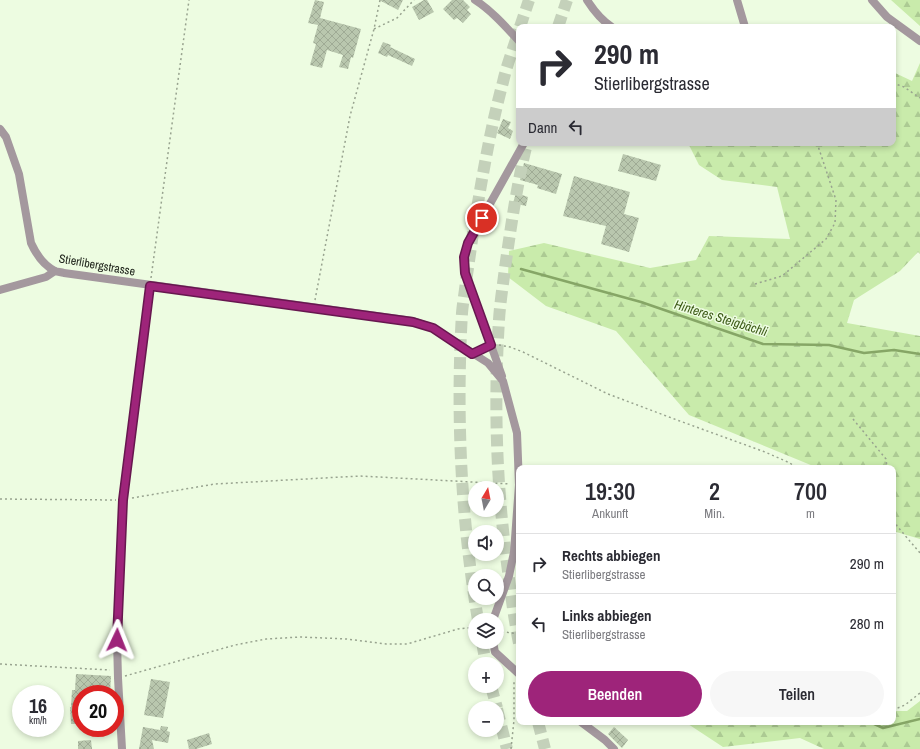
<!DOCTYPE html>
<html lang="de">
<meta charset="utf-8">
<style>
:root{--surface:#fff;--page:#f7f7f7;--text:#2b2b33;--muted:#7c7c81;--line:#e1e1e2;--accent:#9e247a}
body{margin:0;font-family:"Archivo Narrow",sans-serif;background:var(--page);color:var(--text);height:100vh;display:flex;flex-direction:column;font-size:15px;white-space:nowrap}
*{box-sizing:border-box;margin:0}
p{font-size:13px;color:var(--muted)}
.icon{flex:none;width:22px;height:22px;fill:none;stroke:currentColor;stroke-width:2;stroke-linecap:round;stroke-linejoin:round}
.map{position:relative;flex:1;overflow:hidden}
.drawer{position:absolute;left:516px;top:465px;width:380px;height:260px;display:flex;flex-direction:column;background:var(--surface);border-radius:8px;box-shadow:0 2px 6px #0003}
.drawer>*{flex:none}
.banner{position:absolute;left:516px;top:24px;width:380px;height:122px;border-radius:8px;box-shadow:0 2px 6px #0003;background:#fff;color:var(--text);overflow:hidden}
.needle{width:26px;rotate:10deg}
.controls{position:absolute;left:468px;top:481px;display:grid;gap:8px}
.controls a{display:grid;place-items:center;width:36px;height:36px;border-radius:50%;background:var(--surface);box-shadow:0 2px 6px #0003;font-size:20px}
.speed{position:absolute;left:12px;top:685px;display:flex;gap:8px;font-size:20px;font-weight:700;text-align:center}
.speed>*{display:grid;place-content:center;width:52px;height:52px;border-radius:50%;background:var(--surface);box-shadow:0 2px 6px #0003;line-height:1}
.speed small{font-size:10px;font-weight:400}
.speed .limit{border:6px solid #d22;background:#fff;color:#111}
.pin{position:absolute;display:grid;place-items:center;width:34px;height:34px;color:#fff;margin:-17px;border:2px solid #fff;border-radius:50%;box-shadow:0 1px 4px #0007}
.me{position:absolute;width:44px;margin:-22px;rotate:2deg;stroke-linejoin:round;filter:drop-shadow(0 0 3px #0008)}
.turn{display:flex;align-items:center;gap:14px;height:84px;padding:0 12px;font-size:18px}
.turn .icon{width:52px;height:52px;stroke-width:2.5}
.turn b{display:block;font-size:28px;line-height:34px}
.then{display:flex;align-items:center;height:38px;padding:0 12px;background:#0003;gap:8px;font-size:15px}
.eta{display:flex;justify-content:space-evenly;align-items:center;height:68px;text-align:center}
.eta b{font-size:24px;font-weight:600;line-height:28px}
.cta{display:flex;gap:8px;margin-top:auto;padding:8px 12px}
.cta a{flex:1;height:46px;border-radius:24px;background:var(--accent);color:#fff;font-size:16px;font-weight:600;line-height:46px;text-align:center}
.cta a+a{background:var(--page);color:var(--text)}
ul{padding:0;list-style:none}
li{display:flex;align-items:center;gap:12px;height:60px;padding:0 12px;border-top:1px solid var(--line)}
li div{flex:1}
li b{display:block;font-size:15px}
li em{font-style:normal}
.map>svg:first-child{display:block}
</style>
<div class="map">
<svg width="920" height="749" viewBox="0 0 920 749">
<defs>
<pattern id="forest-firs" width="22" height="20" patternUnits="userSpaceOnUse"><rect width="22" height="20" fill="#c9ebab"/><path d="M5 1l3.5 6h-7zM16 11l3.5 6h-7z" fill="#acca93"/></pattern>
<pattern id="building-cross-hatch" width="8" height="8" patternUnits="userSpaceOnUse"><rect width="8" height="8" fill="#b9c7ae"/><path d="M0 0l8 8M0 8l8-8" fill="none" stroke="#9fab95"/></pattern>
</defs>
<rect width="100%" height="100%" fill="#edfce1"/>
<path fill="url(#forest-firs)" d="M891,0H920V26Z
M920,63V254L918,252L900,271L854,300L847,323L920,336V539L893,531V468H818L689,415L616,331L546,306L508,277L509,251L544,243L650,268L696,260L709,236L790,239L777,187L722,180L699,165L688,143H893V72L912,81Z
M920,701V749H824L800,738L723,747L685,722H893V711H907Z"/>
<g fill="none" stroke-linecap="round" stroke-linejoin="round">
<path stroke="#86a666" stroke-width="2.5" d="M521,269L641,302L763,344L829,345L864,353L894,350L920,354
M870,722L883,728L920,719"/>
</g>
<path fill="url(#building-cross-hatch)" d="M315,0L324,2L320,18L361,29L353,58L351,57L348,69L339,67L343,55L327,50L322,68L310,65L316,44L313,43L318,25L308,23Z
M379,0H403L398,10Z
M424,0H427L434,12L419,20L412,7Z
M452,0H463L470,7L467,10L471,14L463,23L457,18L454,20L443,9Z
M383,42L391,45L390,47L415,59L412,66L388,55L387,57L378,53Z
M503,119L511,122L508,128L513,131L510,139L497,133Z
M623,154L661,165L656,181L618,171Z
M524,163L562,174L556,194L537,188L538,185L520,180Z
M574,176L630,192L624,214L639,218L629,252L601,244L606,226L563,216Z
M516,193L528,197L526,206L513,203Z
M76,674L111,676L110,694H81V699H79L80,724H71L70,707H71L72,690H75Z
M151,679L170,682L163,718L144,715Z
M161,726L168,727L167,731L170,732L168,743L152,740L154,749H139L143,727L160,730Z
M614,727L628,740L622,748L608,734Z
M209,733L212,744L196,749H189L187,740Z
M91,740L92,749H78V741Z"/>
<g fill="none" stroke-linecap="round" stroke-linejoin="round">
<path stroke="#c4d1ba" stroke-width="12" stroke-dasharray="12 6" stroke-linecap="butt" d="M520,27L529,0
M558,27L567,0
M478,620C461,519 456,416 462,313C463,302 465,291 466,281C469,263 471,245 474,227C482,178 490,130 503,82C507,64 514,47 519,30
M482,642L486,664
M519,643C513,614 510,585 506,556C496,478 494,398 499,320C500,303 503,285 505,268C511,226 517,184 527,143
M491,686L497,708
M497,709L507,749
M538,722L545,749"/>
<path stroke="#98a38f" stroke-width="1.5" stroke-dasharray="2 3" stroke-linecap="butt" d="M374,29L397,18L414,0
M893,83L904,87L920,98
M151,278L189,0
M755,284L782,276L826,239L835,223L836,200L817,143
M315,300L350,116L374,29L380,0
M499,345L510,347L523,352L608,394L677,420L765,452L790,463L796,468
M853,419L886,459L887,468
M132,498L215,484L360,476L510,484
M0,499L116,500
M893,515L897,526L920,553
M497,631L519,634
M0,664L110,670
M125,676L235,645L266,639L301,637L347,639L386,644H407L458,629L475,627
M893,710L905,705L920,693
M511,749L514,720V681"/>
<path stroke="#a4989e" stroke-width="8" d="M475,0C492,11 505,26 519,41
M587,0C594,11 601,20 612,27
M737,0L745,27
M872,0L887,17L920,41
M0,129L6,137L19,174L31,243C36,254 43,265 55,271C57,272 61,272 64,273L413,321L433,328L488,363L503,381L517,433L519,485L514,552L509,576L493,620
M0,290L46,277L55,271
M472,354L491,345
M502,376L465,273L464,257L468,243L524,143
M493,642L495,652L519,674
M581,722L605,740L614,749
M122,749L118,678L117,640L123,500L150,286"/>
</g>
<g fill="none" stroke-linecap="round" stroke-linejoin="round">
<defs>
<path id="route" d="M117,640L123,500L150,286L413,322L433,328L472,354L491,345L465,273L464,257L468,243L482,218"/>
</defs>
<use href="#route" stroke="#67174f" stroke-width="10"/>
<use href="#route" stroke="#9e247a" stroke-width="7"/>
</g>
<g text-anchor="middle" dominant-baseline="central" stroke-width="3" stroke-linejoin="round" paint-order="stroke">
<g font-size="12" fill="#22271e" stroke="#edfce1">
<text transform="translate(97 265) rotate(10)">Stierlibergstrasse</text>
</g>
<g font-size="13" font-style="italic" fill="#3c5a16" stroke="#edfce1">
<text transform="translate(721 318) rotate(17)">Hinteres Steigbächli</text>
</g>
</g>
</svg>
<div class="controls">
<a><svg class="needle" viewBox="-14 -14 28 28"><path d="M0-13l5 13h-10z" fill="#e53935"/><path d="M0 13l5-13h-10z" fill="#7c7c81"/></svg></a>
<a><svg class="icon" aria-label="sound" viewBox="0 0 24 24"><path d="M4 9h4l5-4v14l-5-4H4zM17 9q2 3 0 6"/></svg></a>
<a><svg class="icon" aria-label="search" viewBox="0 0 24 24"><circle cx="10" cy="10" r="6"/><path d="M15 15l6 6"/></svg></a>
<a><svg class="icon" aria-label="layers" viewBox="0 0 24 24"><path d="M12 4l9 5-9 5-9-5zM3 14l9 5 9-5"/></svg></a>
<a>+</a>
<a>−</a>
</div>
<div class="speed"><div>16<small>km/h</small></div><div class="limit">20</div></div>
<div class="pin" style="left:482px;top:218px;background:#d93025"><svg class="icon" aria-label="arrive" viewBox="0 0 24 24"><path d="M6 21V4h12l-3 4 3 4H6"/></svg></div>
<svg class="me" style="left:117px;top:640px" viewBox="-20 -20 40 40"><path d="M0-17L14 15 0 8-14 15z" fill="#9e247a" stroke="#fff" stroke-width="4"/></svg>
<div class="banner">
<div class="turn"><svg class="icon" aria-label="right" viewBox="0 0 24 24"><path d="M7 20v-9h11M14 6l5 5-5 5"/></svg><div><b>290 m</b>Stierlibergstrasse</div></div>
<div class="then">Dann<svg class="icon" aria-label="left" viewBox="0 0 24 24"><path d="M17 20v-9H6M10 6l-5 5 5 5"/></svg></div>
</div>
<section class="drawer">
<div class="eta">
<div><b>19:30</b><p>Ankunft</p></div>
<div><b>2</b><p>Min.</p></div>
<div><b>700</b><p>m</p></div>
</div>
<ul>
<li><svg class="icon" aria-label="right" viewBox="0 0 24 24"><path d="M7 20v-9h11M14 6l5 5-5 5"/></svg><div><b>Rechts abbiegen</b><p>Stierlibergstrasse</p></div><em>290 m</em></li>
<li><svg class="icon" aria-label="left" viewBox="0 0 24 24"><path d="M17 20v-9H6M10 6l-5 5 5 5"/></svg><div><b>Links abbiegen</b><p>Stierlibergstrasse</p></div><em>280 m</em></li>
</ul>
<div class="cta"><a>Beenden</a><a>Teilen</a></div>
</section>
</div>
